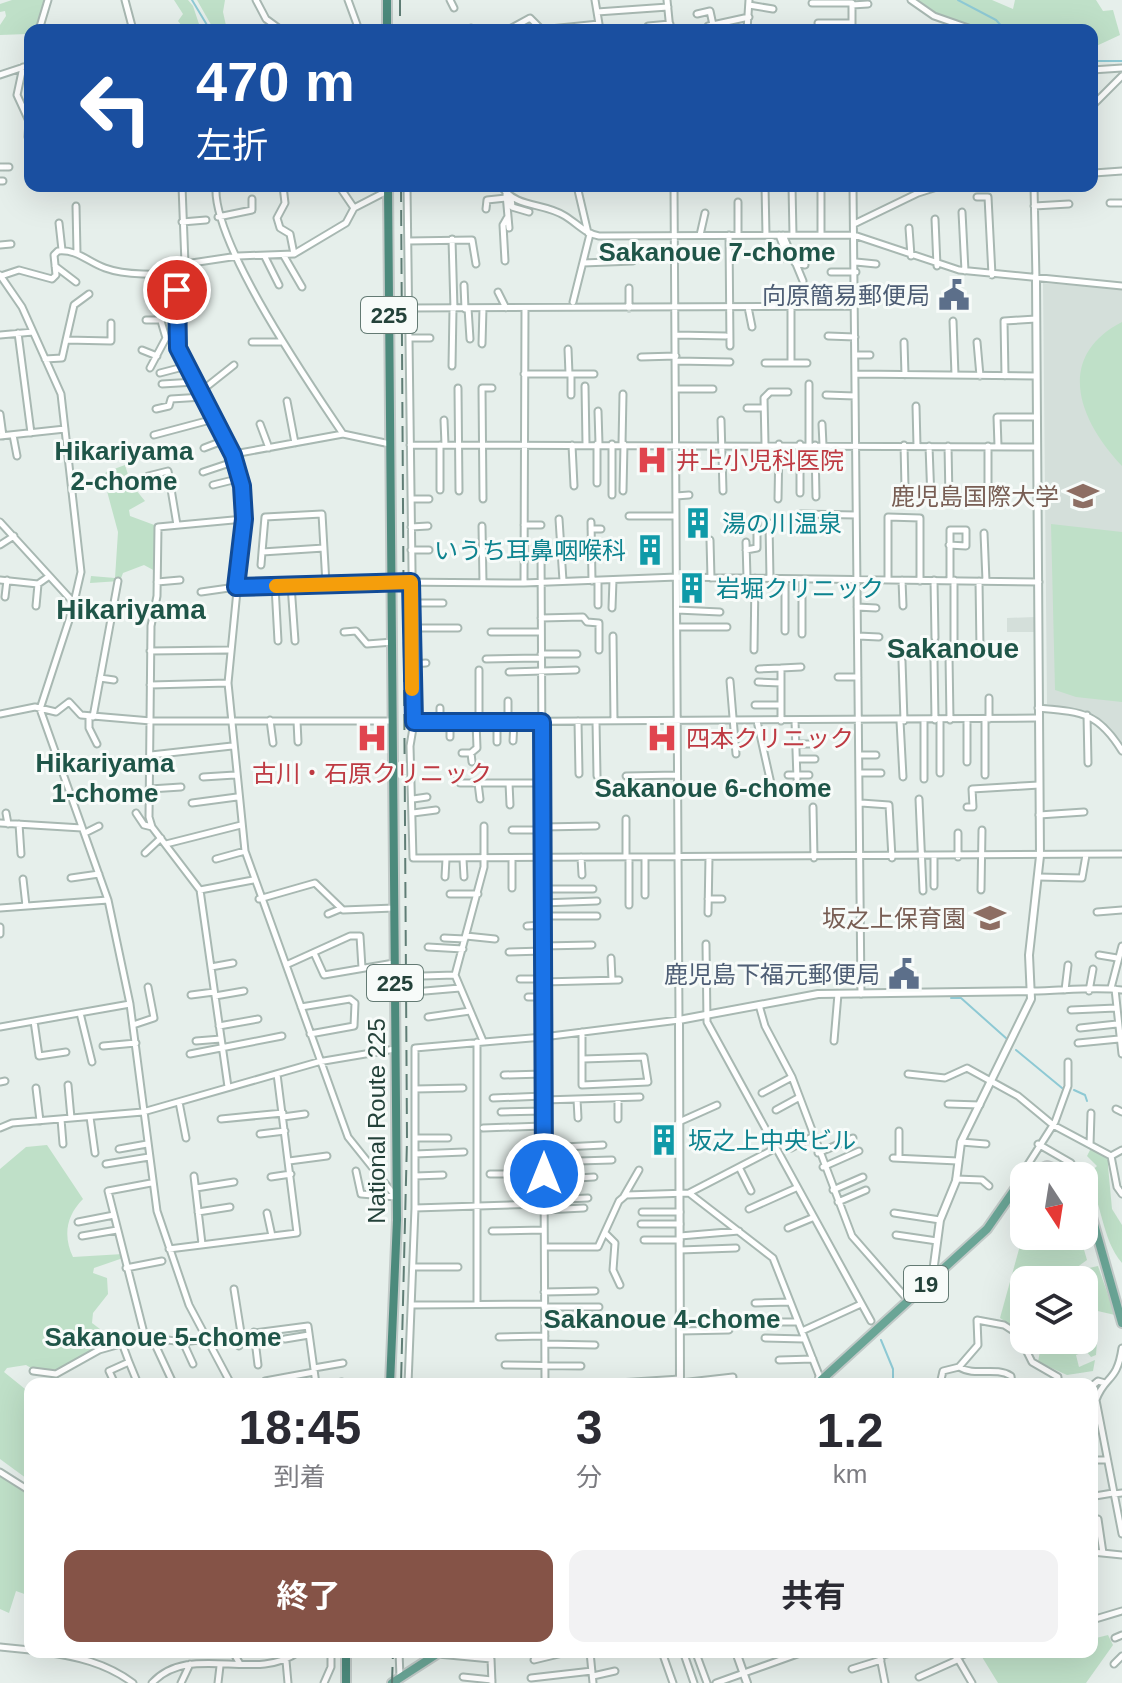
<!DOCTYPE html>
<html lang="ja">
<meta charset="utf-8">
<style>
:root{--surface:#fff;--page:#f2f2f3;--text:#2b2b33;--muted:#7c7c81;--accent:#855347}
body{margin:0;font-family:Helvetica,"Noto Sans JP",sans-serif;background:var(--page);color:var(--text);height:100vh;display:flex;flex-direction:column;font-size:30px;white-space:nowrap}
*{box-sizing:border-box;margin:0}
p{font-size:26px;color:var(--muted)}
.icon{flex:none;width:44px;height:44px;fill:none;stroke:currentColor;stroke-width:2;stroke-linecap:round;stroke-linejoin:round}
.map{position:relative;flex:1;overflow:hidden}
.details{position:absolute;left:24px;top:1378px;width:1074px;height:280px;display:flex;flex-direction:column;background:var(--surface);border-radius:16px;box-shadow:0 8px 32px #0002}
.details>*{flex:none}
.hud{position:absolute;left:24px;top:24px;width:1074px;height:168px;border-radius:16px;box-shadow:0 8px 32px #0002;background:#1a4fa0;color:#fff;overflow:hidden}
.needle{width:52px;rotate:168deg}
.buttons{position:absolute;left:1010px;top:1162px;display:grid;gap:16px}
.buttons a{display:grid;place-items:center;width:88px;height:88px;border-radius:16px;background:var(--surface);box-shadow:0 8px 32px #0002;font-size:40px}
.pin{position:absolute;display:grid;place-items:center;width:68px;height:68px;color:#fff;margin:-34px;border:4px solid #fff;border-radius:50%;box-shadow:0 2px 8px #0007}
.me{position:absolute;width:88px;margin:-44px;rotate:0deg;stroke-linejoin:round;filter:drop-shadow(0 0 6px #0008)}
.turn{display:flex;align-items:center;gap:28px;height:168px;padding:0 40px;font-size:36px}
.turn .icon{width:104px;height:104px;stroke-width:2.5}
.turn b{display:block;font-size:56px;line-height:68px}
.eta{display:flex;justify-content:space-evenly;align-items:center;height:136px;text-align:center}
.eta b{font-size:48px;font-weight:700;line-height:56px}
.action{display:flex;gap:16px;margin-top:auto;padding:16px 40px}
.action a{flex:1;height:92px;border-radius:16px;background:var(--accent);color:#fff;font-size:32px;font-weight:700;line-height:92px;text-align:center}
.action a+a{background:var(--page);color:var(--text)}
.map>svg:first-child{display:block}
</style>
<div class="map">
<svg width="1122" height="1683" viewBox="0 0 1122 1683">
<rect width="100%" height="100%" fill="#e6efeb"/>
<path fill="#d4dfda" d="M1043,283L1122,289V745L1111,730L1088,712L1047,704Z
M1035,617V632H1007V618Z"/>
<path fill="#bfe0c8" d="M12,0H50L42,30H30V63H27V34L0,35V25L6,16L5,11L0,12V4Z
M174,0H188L193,6L201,30H185L178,21L183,14Z
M197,0H225L223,12L227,30H214Z
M915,0H992L1013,9L1015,0H1096L1103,11L1113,10L1120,35L1092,48V30C1032,30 964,40 915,0Z
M1122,322V466C1079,421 1054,357 1122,322Z
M125,465L131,484L145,501L129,510L130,516L157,526V572L144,565L123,573L120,581L90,583L91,576L115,578L118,532L104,480L106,472Z
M1051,524L1122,532V702L1076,697L1055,690Z
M47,1145L83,1199C66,1216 63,1236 73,1257L123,1254V1258L94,1268L93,1273L107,1278L108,1294L93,1313L92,1323L100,1329L101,1350L44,1376L26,1365L7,1368L4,1372L30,1393V1481L0,1459V1169L26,1147Z
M1092,1146L1111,1161L1108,1166L1112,1209L1122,1225V1263C1101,1238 1103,1203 1086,1176L1097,1166L1087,1156Z
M1024,1231V1236H1080L1087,1260L1076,1268L1074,1280H1024V1334L1000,1318Z
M1098,1266L1115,1315L1089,1309L1084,1316L1081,1276L1089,1268Z
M1084,1322L1098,1327L1096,1355L1091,1357L1086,1351L1076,1355L1079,1367L1095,1360L1093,1371L1067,1375L1038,1362L1040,1351L1030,1340H1084L1088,1335Z
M0,1468L30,1490V1596L16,1591L9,1613L0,1609Z
M1108,1635L1113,1645L1086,1683H998L979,1652H1092V1639Z"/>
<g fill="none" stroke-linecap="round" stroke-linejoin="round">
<path stroke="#8ec9d4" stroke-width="2" d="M192,0L210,30
M958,0L996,20L1005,30
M1092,61H1122
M951,998H961L1007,1039
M1016,1050L1062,1088
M1074,1090L1085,1095L1087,1101
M881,1340L893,1369V1384"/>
<defs>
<path id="minor" d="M125,0L133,30
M256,0L266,19L281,30
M348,0L359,30
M450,0L454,8
M667,0L670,30
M911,0L934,16L974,30
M812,3H852
M852,3V30
M749,5L773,9
M852,5L868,4
M597,12L668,7
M697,14L710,11L713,25
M818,23H852
M648,26L670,24
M708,26L749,17
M471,28L472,30
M39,30L48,0
M274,30H275
M312,30H315
M508,30L530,18L540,28
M540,30L599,24L595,0
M747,30L749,0
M23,67L17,95L29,121L28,137
M1092,70L1122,68
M0,75L30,65
M1092,106L1122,76
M0,167H9
M1094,173L1122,171
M0,181H3
M182,186L185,264L178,277L176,338L187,366L233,455L242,486L244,519L228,683L245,851L348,1137L396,1197
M216,186C212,243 309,383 343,434L390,444
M283,186L285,203L277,218L280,228L290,234L294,254
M339,186L354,208
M407,186L414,722L410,746L413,858L1122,854
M501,186C517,209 543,202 565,216C578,224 584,233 599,236L854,235L959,270L1122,286
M577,186L588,233
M765,186L766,235
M792,186L793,235
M821,186V235
M853,186L861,994
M1034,186L1036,280
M506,194L509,228
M977,197H988L992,275
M511,198L512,207L529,212
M738,202V235
M1110,203H1122
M76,206L77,253
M1034,206L1069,204
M486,209L487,200L506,198
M962,212L965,271
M218,217L252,210V199
M935,219L937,266
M182,222L206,220
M59,223L62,250
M854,224L918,193L940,186
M909,228L911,256
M700,235L705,213
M729,235L730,346
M779,235L787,256L782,258
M783,235L795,263L805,265
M452,239L454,309
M408,241L472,240L476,264
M0,245L11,244
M284,256L302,287
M265,257L279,285
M505,261L503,225L507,218
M856,262L876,264
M583,263L633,261
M185,264L238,256L294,254L346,223L354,208L387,191
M796,264L803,281
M55,266L76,282
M831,272H856
M0,275L22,307L61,394L81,572L72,611L40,709L108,900L130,1004L157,1211L189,1305L231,1384
M1,276L19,270L52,279L56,275L54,255L58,251C77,249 88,262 105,268C124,275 161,276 180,271
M464,285L465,309
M629,288V308
M498,292L506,308
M855,292L898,293
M573,302L590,234
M748,307L752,327
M409,308L855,306
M468,308L470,339
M146,320H161
M953,321L955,375
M18,333L31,433
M0,335L33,332
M676,335L726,336
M828,336L855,337
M409,338H430
M66,340L74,305L89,294
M252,342H283
M904,342L905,375
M977,342L980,376
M482,344L483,308
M568,349L569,374
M142,350L157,356
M855,355H870
M641,357L676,356
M45,359L62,358L66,340L111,341V323
M676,361L730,362
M765,363H791V307
M791,363H807
M452,366L453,309
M150,368L166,338L159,314L161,273
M160,373L187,366
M524,374H594
M571,374V395
M855,374L1035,376
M1005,376L1004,321L1036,319
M162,384L195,382
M585,386L586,444
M458,388L459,491
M676,389H713
M200,392L234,365
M826,395L855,396
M287,401L295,443
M916,406L917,446
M747,408H764
M156,409L169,406L171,399L203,397
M598,411L599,444
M0,414L3,436
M444,420L445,445
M721,420L723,491
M260,424L269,448
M822,424L823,445
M13,435L17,456
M154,435L214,419
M0,436L65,429
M597,444V483
M622,444L623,394
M765,444L764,398L770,392H788
M800,444V493
M410,445L1037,447
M440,445V490
M572,445L574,486
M809,445V384
M815,445L816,497
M904,445L905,488
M929,446L931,500
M948,446L949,499
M998,446L997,417H1037
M204,448L225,440
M234,454L343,434
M203,472L236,461
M148,476L168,471L177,525
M213,485L241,478
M623,491L624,444
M612,495V444
M676,496L689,495
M411,499H429
M483,499L482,388H492
M778,499L779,444
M988,503V446
M801,514L856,515
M629,516H676
M559,519L563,581
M0,522L74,603
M591,522L592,581
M769,523L770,579
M524,525H541
M482,526L483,583
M411,527L428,526
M591,529H601
M984,533L986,581
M710,540L711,578
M746,542L747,578
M0,545L14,536
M949,545L966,546V530H950V580
M324,548L262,552L265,517L322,514L326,584
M541,548L545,1384
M411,550H429
M746,550L757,548V522
M261,565L262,552
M802,579V634
M0,580L38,584L48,577
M888,580V517L920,518V581
M902,580L903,606
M934,580L935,638
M954,580V640
M979,581L980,649
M157,582L180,580
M524,583L525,308
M291,585L295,641
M275,586L278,641
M201,592L236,587L393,582L524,583L677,577L1039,582
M5,597L7,580
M412,603H443
M598,605V581
M36,606L38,584
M857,607L876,608
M612,608L613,580
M677,610L720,612
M541,618L583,617L587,622L599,623V650
M677,627H727
M412,628H458
M785,631V579
M344,632L356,631L367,644L393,642
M491,632H541
M613,636L614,721
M858,636L879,637
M754,650L755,578
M150,651L228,650
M541,654H577
M949,656L950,720
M486,659L541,658
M934,660L935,720
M902,661L904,721
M412,664L426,663
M781,668L801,667
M759,669L781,668V721
M509,672L576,670
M838,677H858
M100,678L114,680
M730,681L736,754
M758,682L781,683
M150,685L228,683
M989,698V719
M508,701V722
M755,705H781
M440,708V722
M1038,708C1082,712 1098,712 1122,751
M0,714L35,707L56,712L69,702L81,715L151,721H392
M1087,715L1088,763
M89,717V728L97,744
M93,717L118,581
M967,719V762
M985,719V775
M270,720L273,743
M924,720V779
M940,720V773
M297,721L298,742
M578,721L579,774
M596,721L597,776
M757,721L772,788
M795,721L797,779
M900,721L903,777
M414,722L1038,718
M479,722V670
M450,737V722
M513,741L514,722
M497,742V722
M796,744H817
M462,753H471L477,748L476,722
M471,753L472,762
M151,755L232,746
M860,755H876
M797,759H815
M860,773H881
M788,775H809
M457,776L460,783H542
M626,776L677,775
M203,777L235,775
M478,783L480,799
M509,783L510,805
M631,788H677
M150,789L181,787
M413,799L427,797
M919,799L923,891
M192,803L237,797
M861,803L889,805L892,858
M813,807L814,858
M967,807H973L972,789L1039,785
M6,813L8,824
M136,813L144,825L152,827
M413,813L436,810
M1039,815L1084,812
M0,823L82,828
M19,824L21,854
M542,827L596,826
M512,830H542
M85,833L99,826
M958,833V857
M166,844L241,825
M145,853L161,838
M581,857L582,875
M626,857V819
M645,857V895
M934,857V886
M216,859L245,851
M463,859L464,877
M445,877L446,859
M1038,877L1082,878L1086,855
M71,878L99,874
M23,879L26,906
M512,888V858
M542,889H593
M200,890L253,880
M981,890L982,830
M450,894H478
M259,899L315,883L343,910L394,908
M708,899H722
M542,903L597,901
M629,905V857
M0,908L108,900
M1097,912L1122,910
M708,913L709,857
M328,914L340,909
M542,916H597
M527,926L542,925
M0,927V934
M466,936L495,939
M444,938L465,939
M706,944L707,1022L871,1321
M542,946L592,945
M428,947L463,949
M509,952L543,951
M314,953L324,975L394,963
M1099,955L1117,958
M611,958L612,980
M286,965L350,936H360L362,968
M211,967L233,963
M422,976L455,975
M520,979H543
M543,982L619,980
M1111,988L1122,946
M1115,989L1122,1054
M1065,990L1068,965
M425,991L460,988
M1032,991C1061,991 1094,986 1122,990
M1089,991L1093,969
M191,995L214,992
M215,996L244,991
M528,997H543
M759,1005L765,1026L792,1077L852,1236L908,1300
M301,1007L350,999L355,1003L354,1026L310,1034
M1071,1010L1116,1008
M80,1013L92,1062
M428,1017L470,1011
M34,1021L39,1056L66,1052
M133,1025L154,1018L148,987
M219,1026L258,1019
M0,1027L130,1004
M1080,1028L1117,1024
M582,1032V1085L648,1082L644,1057L583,1059
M196,1041L221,1039
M483,1041L455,975L484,867V826
M834,1041L838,994
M1078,1043L1119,1039
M103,1046L136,1043
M190,1054L282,1036
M908,1074L945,1078L967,1068L1018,1096L1053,1125L1111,1156L1117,1187L1122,1194
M504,1075L544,1074
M0,1082L5,1081
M68,1085L71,1118
M228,1087L200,890L152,827L149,817L151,626L157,596L158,527L244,519
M36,1088L40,1121
M415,1089L463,1088
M762,1093L792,1077
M493,1098L544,1096
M577,1099L578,1118
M544,1100L640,1097
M179,1102L186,1138
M948,1104L980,1105
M1116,1109L1122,1112
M776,1110L798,1098
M501,1112L544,1111
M90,1117L95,1153
M283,1117L305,1114
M61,1119L63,1144
M221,1119L283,1113
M618,1119V1098
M679,1122L717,1105
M0,1128L12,1123L143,1112L318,1062L395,1049
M483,1128L544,1126
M899,1131V1158
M260,1134L285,1131
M415,1138H448
M961,1142L986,1144
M1038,1144L1071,1163
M1090,1145L1091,1113
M544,1148L603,1145
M791,1148L812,1137
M119,1149L147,1144
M818,1153L853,1138
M415,1154L464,1152
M1111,1156L1122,1150
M893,1158L958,1161
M289,1161L327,1156
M544,1162L612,1160
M106,1164L149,1157
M739,1167L751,1191
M823,1167L859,1151
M356,1171L361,1194L396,1197
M490,1174H544
M194,1176L202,1244
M415,1176L443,1175
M271,1177L291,1174
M1020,1177L1055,1122L1068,1086V1062
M956,1179L982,1180L989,1186
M544,1180L594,1177
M196,1188L234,1182
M833,1190L863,1177
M689,1193L774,1149
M624,1196L639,1170
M544,1200L588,1198
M838,1202L866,1190
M415,1208L544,1204
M749,1209L796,1188
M544,1210L584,1208
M198,1212L230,1207
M642,1212H680
M267,1213L272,1236
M894,1213L940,1220
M78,1222L114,1215
M641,1224H680
M788,1228L812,1218
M492,1231L544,1230
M605,1233L615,1243L613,1270L620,1285
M896,1235L937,1241
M82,1236L117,1230
M680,1236L739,1231
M644,1240H680
M545,1247H598L619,1201L626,1195L689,1193L773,1258L819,1375L818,1383
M169,1249L297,1233L277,1074
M680,1250L736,1248
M413,1267H458
M126,1268L162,1261
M234,1289L241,1333
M544,1292L595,1291
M755,1303L790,1302
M477,1304V1042
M412,1305L544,1304
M544,1307H599
M771,1322H798
M680,1331L729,1330
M802,1331L861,1304
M254,1332L258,1365
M233,1334L239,1346
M145,1337L108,1191L151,1183
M499,1337L545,1336
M765,1338L804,1339
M285,1339L309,1335
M153,1340L173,1383
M183,1342L193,1364
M545,1344L595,1345
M1122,1348C1117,1383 1105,1375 1096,1400L1122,1534
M779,1360L813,1359
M129,1362L138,1384
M505,1365L581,1366
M959,1367L978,1345L977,1320L1004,1325L1018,1334L1032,1362L1058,1377V1384
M314,1368L343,1363
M33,1371L56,1374L99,1350L145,1337L183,1342L308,1326L316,1384
M265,1381L314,1372
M680,1383L733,1377
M115,1384L109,1371L129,1362L122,1343
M332,1384L342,1382
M408,1384L415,1208V1048L543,1037L679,1020L674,186
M603,1384L680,1379
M940,1384L943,1371L959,1367C975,1377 995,1366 1011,1376L1012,1384
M1092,1386L1098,1381L1105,1383
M1092,1460H1106
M0,1472L30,1491
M1114,1494L1122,1493
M1095,1496L1113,1493
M1098,1519L1103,1553
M1092,1552L1122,1555
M1092,1620L1122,1611
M1115,1638L1122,1635
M0,1647L30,1650
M43,1652C76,1656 106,1663 133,1683
M233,1652L240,1664
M399,1652L400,1677
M590,1652L593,1683
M662,1652L673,1683
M879,1652L885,1683
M954,1652L972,1683
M438,1654L491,1659L492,1683
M697,1656L707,1683
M880,1656L894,1652
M685,1657L694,1683
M956,1658L969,1652
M534,1660L567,1652
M286,1661L288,1683
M1114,1664L1122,1656
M852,1669L881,1660
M593,1676L615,1671
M463,1677L492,1680
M919,1677L957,1660
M531,1678L592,1671
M152,1683C190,1642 255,1683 298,1652
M181,1683L190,1664
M218,1683L220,1666
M324,1683L331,1667V1652
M716,1683L803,1652"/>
<path id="tertiary" d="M936,1275L934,1265L940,1220L956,1181L961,1142L1031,999L1029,955L1040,856L1036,280
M680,1384L679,1020L818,994L1032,991
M736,1652L747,1683"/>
<path id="primary" d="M1025,1176L1047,1166L1075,1176
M1084,1189L1122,1323
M817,1384L987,1229L1024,1176
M392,1683L440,1652"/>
<path id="trunk" d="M387,0V30
M388,186L397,1220L390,1384
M346,1683V1652"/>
</defs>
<use href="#minor" stroke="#a8b8b2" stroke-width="9"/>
<use href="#tertiary" stroke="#a8b8b2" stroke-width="10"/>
<use href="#primary" stroke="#c2cac8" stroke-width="12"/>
<use href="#trunk" stroke="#c2cac8" stroke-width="12"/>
<use href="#minor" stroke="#fff" stroke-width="5"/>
<use href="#tertiary" stroke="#fff" stroke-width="6"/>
<use href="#primary" stroke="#6aa596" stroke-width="8"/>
<use href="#trunk" stroke="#4c8a7c" stroke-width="8"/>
<path stroke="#5f7d75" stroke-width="2" stroke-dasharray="16 8" stroke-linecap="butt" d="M400,0V30
M401,186L407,1140L401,1384
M392,1683L393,1652"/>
</g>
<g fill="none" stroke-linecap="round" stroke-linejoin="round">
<defs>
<path id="route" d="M177,290L178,348L233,455L242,486L244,519L236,587L411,582L414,722H542L544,1174"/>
</defs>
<use href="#route" stroke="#114b97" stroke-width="20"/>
<use href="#route" stroke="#1a73e8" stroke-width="14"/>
<path stroke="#f59e0b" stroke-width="14" d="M276,586L411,582L412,689"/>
</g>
<defs>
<symbol id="civic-bare" viewBox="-9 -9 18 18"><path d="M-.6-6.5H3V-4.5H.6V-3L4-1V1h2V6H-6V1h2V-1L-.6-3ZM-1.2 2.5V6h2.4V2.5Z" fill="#5c6f8a" stroke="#f7fbf9" stroke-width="2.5" paint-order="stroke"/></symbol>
<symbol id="hospital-bare" viewBox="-9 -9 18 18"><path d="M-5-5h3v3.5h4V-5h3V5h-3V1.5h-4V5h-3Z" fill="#e0444e" stroke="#f7fbf9" stroke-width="2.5" paint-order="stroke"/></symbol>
<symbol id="university-bare" viewBox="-9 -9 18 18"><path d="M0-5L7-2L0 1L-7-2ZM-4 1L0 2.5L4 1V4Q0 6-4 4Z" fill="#8d6e63" stroke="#f7fbf9" stroke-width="2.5" paint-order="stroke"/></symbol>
<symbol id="building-bare" viewBox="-9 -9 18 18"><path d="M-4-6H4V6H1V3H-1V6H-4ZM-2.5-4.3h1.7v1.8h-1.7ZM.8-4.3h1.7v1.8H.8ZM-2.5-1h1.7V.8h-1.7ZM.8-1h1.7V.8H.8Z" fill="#0f9aa8" stroke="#f7fbf9" stroke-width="2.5" paint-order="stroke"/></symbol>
<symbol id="school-bare" viewBox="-9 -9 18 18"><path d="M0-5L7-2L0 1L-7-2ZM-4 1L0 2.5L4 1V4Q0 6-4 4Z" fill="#8d6e63" stroke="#f7fbf9" stroke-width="2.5" paint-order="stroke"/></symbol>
</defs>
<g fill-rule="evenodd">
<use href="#civic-bare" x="932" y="273" width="44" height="44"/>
<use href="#hospital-bare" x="630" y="438" width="44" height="44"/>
<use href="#university-bare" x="1061" y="474" width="44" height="44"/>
<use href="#building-bare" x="676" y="501" width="44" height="44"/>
<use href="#building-bare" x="628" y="528" width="44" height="44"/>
<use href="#building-bare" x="670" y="566" width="44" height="44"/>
<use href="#hospital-bare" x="350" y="716" width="44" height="44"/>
<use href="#hospital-bare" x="640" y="716" width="44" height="44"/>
<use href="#school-bare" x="968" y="896" width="44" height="44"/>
<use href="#civic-bare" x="882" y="952" width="44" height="44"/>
<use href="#building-bare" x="642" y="1118" width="44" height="44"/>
</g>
<g text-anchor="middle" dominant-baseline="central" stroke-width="6" stroke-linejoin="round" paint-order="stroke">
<g fill="#f7fbf9" stroke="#637a73" stroke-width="2">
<rect x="361" y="297" width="56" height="36" rx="6"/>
<rect x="367" y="965" width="56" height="36" rx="6"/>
<rect x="904" y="1266" width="44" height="36" rx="6"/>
</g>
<g font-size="22" font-weight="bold" fill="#24423a">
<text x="389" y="315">225</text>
<text x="395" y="983">225</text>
<text x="926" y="1284">19</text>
</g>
<g font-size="24" fill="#4e5e75" stroke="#f7fbf9" text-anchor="end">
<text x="930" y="295">向原簡易郵便局</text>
<text x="880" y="974">鹿児島下福元郵便局</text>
</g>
<g font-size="24" fill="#be3a42" stroke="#f7fbf9" text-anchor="start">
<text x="676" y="460">井上小児科医院</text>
<text x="686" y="738">四本クリニック</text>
<text x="372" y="773" text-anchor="middle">古川・石原クリニック</text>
</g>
<g font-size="24" fill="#785e54" stroke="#f7fbf9" text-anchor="end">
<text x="1059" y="496">鹿児島国際大学</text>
<text x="966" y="918">坂之上保育園</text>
</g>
<g font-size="24" fill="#0d838f" stroke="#f7fbf9" text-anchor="start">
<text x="722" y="523">湯の川温泉</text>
<text x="626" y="550" text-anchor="end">いうち耳鼻咽喉科</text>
<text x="716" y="588">岩堀クリニック</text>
<text x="688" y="1140">坂之上中央ビル</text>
</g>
<g font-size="24" fill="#24423a" stroke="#f7fbf9">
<text transform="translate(376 1121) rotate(-90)">National Route 225</text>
</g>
<g font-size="26" font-weight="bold" fill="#1f5548" stroke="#f7fbf9">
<text x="717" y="252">Sakanoue 7-chome</text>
<text x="124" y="451">Hikariyama<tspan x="124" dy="30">2-chome</tspan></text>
<text x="105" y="763">Hikariyama<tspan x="105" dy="30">1-chome</tspan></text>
<text x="713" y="788">Sakanoue 6-chome</text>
<text x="662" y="1319">Sakanoue 4-chome</text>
<text x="163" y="1337">Sakanoue 5-chome</text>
</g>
<g font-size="28" font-weight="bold" fill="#1f5548" stroke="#f7fbf9">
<text x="131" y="609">Hikariyama</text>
<text x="953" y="648">Sakanoue</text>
</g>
</g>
</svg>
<div class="buttons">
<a><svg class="needle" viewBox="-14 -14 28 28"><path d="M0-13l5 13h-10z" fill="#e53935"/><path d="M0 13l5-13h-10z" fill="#7c7c81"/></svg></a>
<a><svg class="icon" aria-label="layers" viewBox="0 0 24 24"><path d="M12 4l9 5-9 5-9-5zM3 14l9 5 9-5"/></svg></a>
</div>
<div class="pin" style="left:177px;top:290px;background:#d93025"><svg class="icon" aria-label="arrive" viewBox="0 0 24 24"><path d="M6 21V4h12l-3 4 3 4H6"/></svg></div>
<svg class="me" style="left:544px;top:1174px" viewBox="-20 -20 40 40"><circle r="17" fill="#1a73e8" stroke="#fff" stroke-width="3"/><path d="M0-11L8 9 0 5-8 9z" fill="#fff"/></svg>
<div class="hud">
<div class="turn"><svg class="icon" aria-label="left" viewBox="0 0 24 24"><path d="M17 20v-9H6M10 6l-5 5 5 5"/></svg><div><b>470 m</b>左折</div></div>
</div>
<section class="details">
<div class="eta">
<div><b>18:45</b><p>到着</p></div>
<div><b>3</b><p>分</p></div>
<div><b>1.2</b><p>km</p></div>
</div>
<div class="action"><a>終了</a><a>共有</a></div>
</section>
</div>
